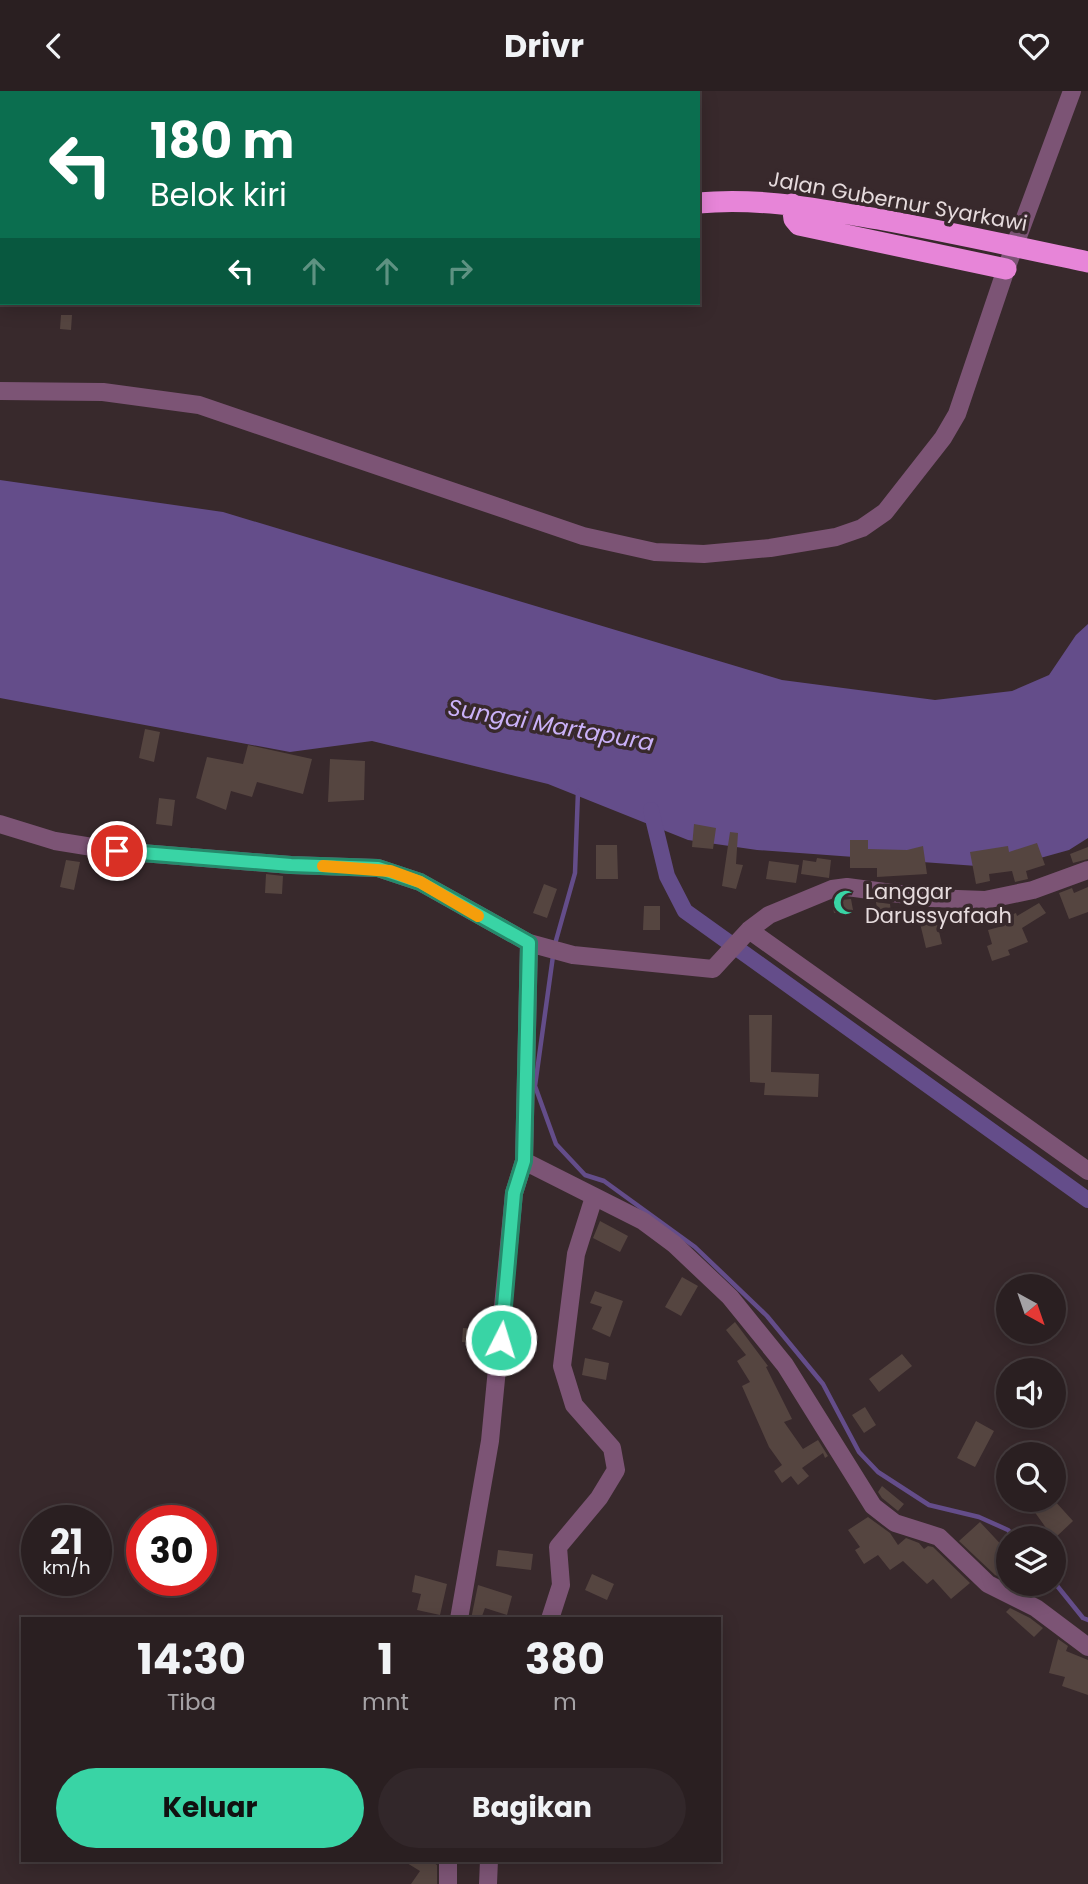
<!DOCTYPE html>
<html lang="id">
<style>
:root{--surface:#2a1f21;--page:#32272a;--text:#f1f3f6;--muted:#a5a2a5;--line:#463d3f;--accent:#39d4a5}
body{margin:0;font-family:Poppins,sans-serif;background:var(--page);color:var(--text);height:100vh;display:flex;flex-direction:column;font-size:26px;white-space:nowrap}
*{box-sizing:border-box;margin:0}
p{font-size:23px;color:var(--muted)}
.icon{flex:none;width:38px;height:38px;fill:none;stroke:currentColor;stroke-width:2;stroke-linecap:round;stroke-linejoin:round}
.map{position:relative;flex:1;overflow:hidden}
.sheet{position:absolute;left:21px;top:1526px;width:700px;height:245px;display:flex;flex-direction:column;background:var(--surface);border-radius:0px;box-shadow:0 4px 18px #0003,0 0 0 2px var(--line)}
.sheet>*{flex:none}
.banner{position:absolute;left:0px;top:0px;width:700px;height:214px;box-shadow:0 4px 18px #0003,0 0 0 2px var(--line);background:#0b6e4f;color:#fff;overflow:hidden}
.needle{width:46px;rotate:140deg}
.controls{position:absolute;left:996px;top:1183px;display:grid;gap:14px}
.controls a{display:grid;place-items:center;width:70px;height:70px;border-radius:50%;background:var(--surface);box-shadow:0 4px 18px #0003,0 0 0 2px var(--line);font-size:35px}
.speed{position:absolute;left:21px;top:1414px;display:flex;gap:14px;font-size:35px;font-weight:700;text-align:center}
.speed>*{display:grid;place-content:center;width:91px;height:91px;border-radius:50%;background:var(--surface);box-shadow:0 4px 18px #0003,0 0 0 2px var(--line);line-height:1}
.speed small{font-size:18px;font-weight:400}
.speed .limit{border:10px solid #d22;background:#fff;color:#111}
.pin{position:absolute;display:grid;place-items:center;width:60px;height:60px;color:#fff;margin:-30px;border:4px solid #fff;border-radius:50%;box-shadow:0 2px 7px #0007}
.me{position:absolute;width:77px;margin:-38px;rotate:5deg;stroke-linejoin:round;filter:drop-shadow(0 0 5px #0008)}
.turn{display:flex;align-items:center;gap:24px;height:147px;padding:0 35px;font-size:32px}
.turn .icon{width:91px;height:91px;stroke-width:2.5}
.turn b{display:block;font-size:49px;line-height:60px}
.lanes{display:flex;align-items:center;height:66px;padding:0 35px;background:#0003;justify-content:center;gap:35px;direction:ltr}
.lanes .off{opacity:.35}
.eta{display:flex;justify-content:space-evenly;align-items:center;height:119px;text-align:center}
.eta b{font-size:42px;font-weight:700;line-height:49px}
.button{display:flex;gap:14px;margin-top:auto;padding:14px 35px}
.button a{flex:1;height:80px;border-radius:42px;background:var(--accent);color:#111;font-size:28px;font-weight:700;line-height:80px;text-align:center}
.button a+a{background:var(--page);color:var(--text)}
header{display:flex;justify-content:space-between;align-items:center;height:91px;padding:0 35px;background:var(--surface);font-size:32px;font-weight:700}
.map>svg:first-child{display:block}
</style>
<header><svg class="icon" aria-label="back" viewBox="0 0 24 24"><path d="M15 5l-7 7 7 7"/></svg>Drivr<svg class="icon" aria-label="heart" viewBox="0 0 24 24"><path d="M12 20l-8-8c-3-5 5-10 8-4 3-6 11-1 8 4z"/></svg></header>
<div class="map">
<svg width="1088" height="1793" viewBox="0 0 1088 1793">
<rect width="100%" height="100%" fill="#38292c"/>
<path fill="#644d8a" d="M0,389L223,421L782,589L935,609L1012,600L1049,584L1076,544L1088,533V747L1069,759L1004,777L757,759L688,749L548,693L372,650L290,661L0,607Z"/>
<g fill="none" stroke-linecap="round" stroke-linejoin="round">
<path stroke="#644d8a" stroke-width="4.5" d="M555,853L575,782L578,700
M553,865L535,995L556,1053L585,1084L604,1090L695,1156L767,1225L823,1293L859,1361L878,1381L929,1414L979,1426L1008,1439L1015,1447
M1054,1491L1083,1527L1088,1529"/>
<path stroke="#644d8a" stroke-width="16" d="M651,719L667,785L685,820L1088,1109"/>
</g>
<path fill="#554540" d="M61,224H72L71,239L60,238Z
M145,638L160,641L154,671L139,667Z
M248,654L312,668L303,703L257,691L252,706L231,700L226,719L196,707L207,666L243,673Z
M330,668L365,670L364,709L328,711Z
M159,707L175,709L172,735L156,733Z
M694,733L716,737L713,758L692,756Z
M730,741L738,742L736,773L743,774L736,798L722,795Z
M850,749H868V758L907,759L923,755L927,783L877,786V777H850Z
M1037,752L1045,774L1026,780L1028,788L1015,791L1012,780L989,783L990,790L976,793L970,761L1008,755L1009,761Z
M596,754H617L618,788H596Z
M1088,756V768L1073,772L1070,763Z
M817,767L831,769L829,787L801,783L803,769L816,771Z
M66,769L80,771L74,799L60,796Z
M769,770L799,774L796,792L766,788Z
M266,783L283,785L282,803L265,802Z
M544,793L557,798L547,827L533,822Z
M1088,796V821L1069,828L1059,802L1072,797L1074,802Z
M851,808L853,819L834,822L832,810Z
M876,811L890,813L892,830L879,831Z
M1039,812L1046,822L1022,837L1028,851L1008,859L1010,864L992,870L987,855L992,853L988,839L1003,835L1001,828L1016,822L1017,825Z
M644,815H660V839H643Z
M934,820L942,853L926,857L918,824Z
M749,924H772L771,981L819,983L818,1006L764,1004L765,992L750,991Z
M600,1130L628,1145L620,1161L593,1147Z
M682,1186L698,1195L681,1225L665,1216Z
M595,1200L623,1210L610,1246L592,1238L602,1216L590,1212Z
M735,1231L768,1275L766,1276L792,1328L784,1331L803,1358L818,1349L828,1365L825,1367L823,1362L802,1377L809,1385L798,1394L791,1385L782,1392L774,1380L782,1374L769,1356L742,1295L750,1291L737,1270L746,1264L726,1239Z
M463,1237L483,1238L482,1253L462,1251Z
M902,1263L912,1275L879,1301L869,1288Z
M585,1267L609,1272L606,1289L582,1284Z
M865,1316L876,1334L864,1342L852,1324Z
M976,1330L994,1340L975,1376L957,1367Z
M882,1395L904,1413L898,1420L882,1407L878,1401Z
M1026,1409H1054L1073,1430L1054,1448Z
M868,1426L890,1442L898,1454L906,1447L919,1452L924,1458L928,1455L933,1456L970,1492L951,1508L933,1488L927,1493L903,1470L890,1479L878,1464L864,1473L855,1459L860,1456L848,1439Z
M980,1431L1008,1461V1490L995,1484L959,1450Z
M498,1459L533,1463L531,1479L496,1475Z
M592,1483L614,1493L607,1509L585,1499Z
M415,1484L447,1493L440,1524L417,1519L421,1503L412,1501Z
M478,1494L512,1505L507,1524L485,1517L481,1528H471Z
M1010,1517L1030,1527L1043,1537L1034,1546L1006,1521Z
M1058,1548L1068,1555L1066,1560L1088,1569V1604L1062,1595L1065,1586L1049,1582Z
M402,1769H430L437,1774V1793H411L420,1780Z"/>
<g fill="none" stroke-linecap="round" stroke-linejoin="round">
<path stroke="#7c5475" stroke-width="18" d="M0,300L103,301L199,314L583,445L655,461L704,463L770,457L836,446L862,437L885,421L943,347L957,323L1006,178L1072,0
M0,733L55,750L117,760L291,774L378,777L420,791L529,852
M1088,779L1033,799L985,809L930,807L847,796L832,798L769,824L749,839L713,878L573,864L529,852L524,1070L643,1130L674,1153L730,1206L785,1274L873,1415L895,1432L939,1446L988,1493L1036,1517L1088,1556
M749,839L1088,1080
M459,1528L490,1350L514,1102L524,1070
M550,1528L561,1494L558,1456L599,1407L616,1379L612,1357L574,1314L562,1275L576,1163L594,1106
M448,1793V1769
M488,1793L489,1769"/>
<path stroke="#e785d8" stroke-width="21" d="M0,98H2
M698,112C760,106 818,118 878,128C949,141 1018,156 1088,171
M792,113L794,128L799,134L1006,178"/>
</g>
<g fill="none" stroke-linecap="round" stroke-linejoin="round">
<defs>
<path id="route" d="M117,760L291,774L378,777L420,791L529,852L524,1070L514,1102L501,1249"/>
</defs>
<use href="#route" stroke="#258a6b" stroke-width="18"/>
<use href="#route" stroke="#39d4a5" stroke-width="12"/>
<path stroke="#f59e0b" stroke-width="12" d="M323,775L390,780L420,791L478,825"/>
</g>
<defs>
<symbol id="mosque-bare" viewBox="-9 -9 18 18"><path d="M3.5-4.9A6 6 0 1 0 3.5 4.9A5 5 0 1 1 3.5-4.9Z" fill="#39d4a5" stroke="#38292c" stroke-width="2.5" paint-order="stroke"/></symbol>
</defs>
<g fill-rule="evenodd">
<use href="#mosque-bare" x="828" y="794" width="35" height="35"/>
</g>
<g text-anchor="middle" dominant-baseline="central" stroke-width="7" stroke-linejoin="round" paint-order="stroke">
<g font-size="21" fill="#e6dbdd" stroke="#38292c">
<text transform="translate(898 110) rotate(10)">Jalan Gubernur Syarkawi</text>
</g>
<g font-size="21" fill="#e6dbdd" stroke="#38292c" text-anchor="start">
<text x="865" y="800">Langgar<tspan x="865" dy="24">Darussyafaah</tspan></text>
</g>
<g font-size="23" font-style="italic" fill="#cab1f8" stroke="#38292c">
<text transform="translate(551 634) rotate(10)">Sungai Martapura</text>
</g>
</g>
</svg>
<div class="controls">
<a><svg class="needle" viewBox="-14 -14 28 28"><path d="M0-13l5 13h-10z" fill="#e53935"/><path d="M0 13l5-13h-10z" fill="#a5a2a5"/></svg></a>
<a><svg class="icon" aria-label="sound" viewBox="0 0 24 24"><path d="M4 9h4l5-4v14l-5-4H4zM17 9q2 3 0 6"/></svg></a>
<a><svg class="icon" aria-label="search" viewBox="0 0 24 24"><circle cx="10" cy="10" r="6"/><path d="M15 15l6 6"/></svg></a>
<a><svg class="icon" aria-label="layers" viewBox="0 0 24 24"><path d="M12 4l9 5-9 5-9-5zM3 14l9 5 9-5"/></svg></a>
</div>
<div class="speed"><div>21<small>km/h</small></div><div class="limit">30</div></div>
<div class="pin" style="left:117px;top:760px;background:#d93025"><svg class="icon" aria-label="arrive" viewBox="0 0 24 24"><path d="M6 21V4h12l-3 4 3 4H6"/></svg></div>
<svg class="me" style="left:501px;top:1249px" viewBox="-20 -20 40 40"><circle r="17" fill="#39d4a5" stroke="#fff" stroke-width="3"/><path d="M0-11L8 9 0 5-8 9z" fill="#fff"/></svg>
<div class="banner">
<div class="turn"><svg class="icon" aria-label="left" viewBox="0 0 24 24"><path d="M17 20v-9H6M10 6l-5 5 5 5"/></svg><div><b>180 m</b>Belok kiri</div></div>
<div class="lanes"><svg class="icon" aria-label="left" viewBox="0 0 24 24"><path d="M17 20v-9H6M10 6l-5 5 5 5"/></svg><svg class="icon off" aria-label="ahead" viewBox="0 0 24 24"><path d="M12 20V5M6 11l6-6 6 6"/></svg><svg class="icon off" aria-label="ahead" viewBox="0 0 24 24"><path d="M12 20V5M6 11l6-6 6 6"/></svg><svg class="icon off" aria-label="right" viewBox="0 0 24 24"><path d="M7 20v-9h11M14 6l5 5-5 5"/></svg></div>
</div>
<section class="sheet">
<div class="eta">
<div><b>14:30</b><p>Tiba</p></div>
<div><b>1</b><p>mnt</p></div>
<div><b>380</b><p>m</p></div>
</div>
<div class="button"><a>Keluar</a><a>Bagikan</a></div>
</section>
</div>
